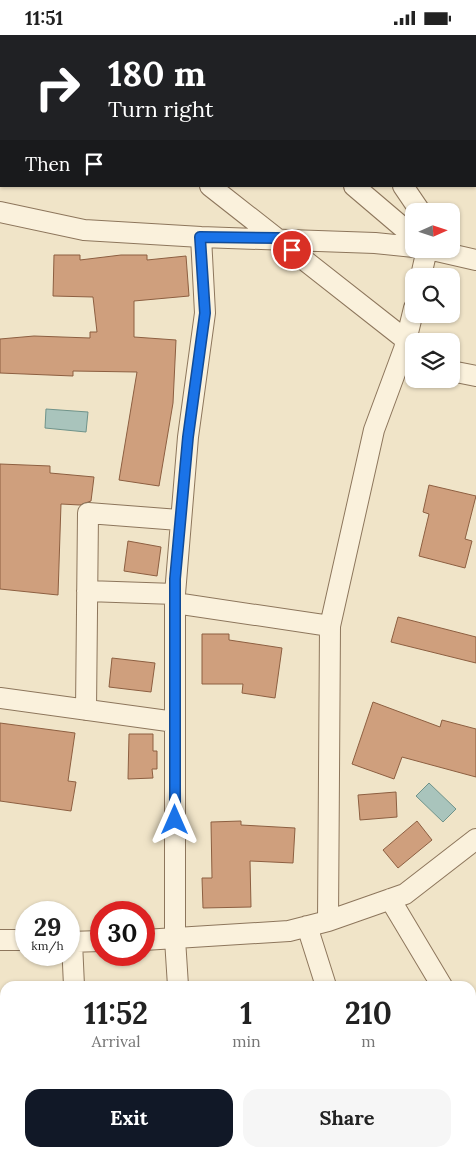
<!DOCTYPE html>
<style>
:root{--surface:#fff;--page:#f6f6f6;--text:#222;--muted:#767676;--accent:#111827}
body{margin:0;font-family:Lora,serif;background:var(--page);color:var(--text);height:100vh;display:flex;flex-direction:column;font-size:19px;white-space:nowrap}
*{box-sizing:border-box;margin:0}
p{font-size:16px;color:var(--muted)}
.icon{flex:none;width:28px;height:28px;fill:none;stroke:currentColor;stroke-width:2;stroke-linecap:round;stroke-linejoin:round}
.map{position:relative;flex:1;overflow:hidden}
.sheet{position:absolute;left:0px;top:946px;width:476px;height:176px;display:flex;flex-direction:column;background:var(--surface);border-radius:15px 15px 0 0;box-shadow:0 1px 4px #0004}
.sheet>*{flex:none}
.hud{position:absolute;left:0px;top:0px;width:476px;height:152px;box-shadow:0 1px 4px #0004;background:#202124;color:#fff;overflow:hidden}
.needle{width:32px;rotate:87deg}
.controls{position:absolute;left:405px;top:168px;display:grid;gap:10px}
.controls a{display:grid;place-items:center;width:55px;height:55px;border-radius:10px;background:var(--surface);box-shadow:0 1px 4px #0004;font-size:25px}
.speed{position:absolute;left:15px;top:866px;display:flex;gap:10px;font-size:25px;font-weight:700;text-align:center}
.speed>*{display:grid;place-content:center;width:65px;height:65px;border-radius:50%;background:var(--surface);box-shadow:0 1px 4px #0004;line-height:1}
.speed small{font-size:12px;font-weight:400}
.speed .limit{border:8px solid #d22;background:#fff;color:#111}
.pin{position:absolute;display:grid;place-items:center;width:42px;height:42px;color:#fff;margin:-21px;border:2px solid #fff;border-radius:50%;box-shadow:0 1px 5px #0007}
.me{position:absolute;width:55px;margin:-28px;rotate:0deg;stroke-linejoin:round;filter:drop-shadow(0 0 4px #0008)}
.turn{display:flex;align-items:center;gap:18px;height:105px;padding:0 25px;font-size:22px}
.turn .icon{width:65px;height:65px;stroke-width:2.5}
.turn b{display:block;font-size:35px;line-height:42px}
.then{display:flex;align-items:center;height:48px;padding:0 25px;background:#0003;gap:10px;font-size:19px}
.eta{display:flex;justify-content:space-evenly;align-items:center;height:85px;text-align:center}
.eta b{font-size:30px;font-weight:800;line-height:35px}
.action{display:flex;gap:10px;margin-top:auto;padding:10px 25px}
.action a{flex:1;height:58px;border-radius:15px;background:var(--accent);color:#fff;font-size:20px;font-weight:800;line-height:58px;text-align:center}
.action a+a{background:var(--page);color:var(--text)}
.status{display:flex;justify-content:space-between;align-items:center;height:35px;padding:0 25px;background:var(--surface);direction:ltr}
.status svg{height:14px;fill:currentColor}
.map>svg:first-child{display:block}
</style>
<div class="status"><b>11:51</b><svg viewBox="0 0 49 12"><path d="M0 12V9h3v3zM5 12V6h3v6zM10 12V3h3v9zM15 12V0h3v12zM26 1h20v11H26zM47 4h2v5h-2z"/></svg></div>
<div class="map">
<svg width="476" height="1122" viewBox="0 0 476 1122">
<rect width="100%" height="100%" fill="#f0e4c8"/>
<path fill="#a9c4bc" stroke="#6f938a" d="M46,374L88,377L86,397L45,393Z
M429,748L456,774L443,787L416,761Z"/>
<path fill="#cf9f7d" stroke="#8d5f41" d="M54,220H80V225L121,220H147V225L186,221L189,261L134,266V302L176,305L173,368L159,451L119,445L137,337L73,336V341L0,338V304L34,301L90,303V297H97L93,262L53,261Z
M0,429L50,431V438L94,442L91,466L80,470L61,469L58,560L0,554Z
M429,450L476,461L465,504L472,506L465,533L419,521L429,479L423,477Z
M128,506L161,512L157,541L124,536Z
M398,582L476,602V628L391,607Z
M202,599H229V605L282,613L275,663L242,658L243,649H202Z
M112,623L155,628L151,657L109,652Z
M373,667L440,692L442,685L476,694V742L402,722L394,744L352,729Z
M0,688L75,698L68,746L76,747L71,776L0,766Z
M129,699H153V716H157V734H152L153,743L128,744Z
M396,757L397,782L360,785L358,760Z
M241,786V790L295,793L293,828L250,826L251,872L203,873L202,843H212L211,787Z
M417,786L432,805L398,833L383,815Z"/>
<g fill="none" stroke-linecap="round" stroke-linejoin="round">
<defs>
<path id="minor" d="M55,0L57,1
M169,0L171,1
M292,0L293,1
M475,10L476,11
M210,151L406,305
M354,151L414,202
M403,151L420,176
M0,177L84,195L201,202L375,208L414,212
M428,214L476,225
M421,241L427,214
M451,336L476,341
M87,556L175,559
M175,568L330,591
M0,663L175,687
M86,675L88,478L179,485
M390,864L442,951
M328,886L405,859L476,804
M307,891L326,951
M0,905H26
M144,905L289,896L328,886L330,591L374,395L404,314L414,273
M69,907L101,906
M72,907L74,951
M178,951L175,904V559L188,402L205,278L201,202
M471,1006L476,1015
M0,1043L5,1041
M187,1118V1122
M378,1118L379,1122"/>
</defs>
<use href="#minor" stroke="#8d765c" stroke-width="22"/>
<use href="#minor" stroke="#faf1dc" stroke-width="20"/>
</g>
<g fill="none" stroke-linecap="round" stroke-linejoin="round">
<defs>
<path id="route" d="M175,785V544L188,402L205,278L200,202L278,203L292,215"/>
</defs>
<use href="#route" stroke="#114b97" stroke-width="12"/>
<use href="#route" stroke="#1a73e8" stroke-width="9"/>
</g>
</svg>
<div class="controls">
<a><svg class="needle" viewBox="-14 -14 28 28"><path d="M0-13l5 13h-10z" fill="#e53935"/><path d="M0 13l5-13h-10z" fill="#767676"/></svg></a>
<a><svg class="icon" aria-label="search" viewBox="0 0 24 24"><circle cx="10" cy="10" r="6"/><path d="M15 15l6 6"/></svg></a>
<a><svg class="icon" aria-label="layers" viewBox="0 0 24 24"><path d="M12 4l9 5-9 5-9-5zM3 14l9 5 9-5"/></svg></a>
</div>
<div class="speed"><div>29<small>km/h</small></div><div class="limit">30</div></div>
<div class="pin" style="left:292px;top:215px;background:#d93025"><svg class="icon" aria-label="arrive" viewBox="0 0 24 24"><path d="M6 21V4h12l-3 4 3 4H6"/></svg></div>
<svg class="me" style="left:175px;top:785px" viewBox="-20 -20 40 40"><path d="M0-17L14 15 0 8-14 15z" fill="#1a73e8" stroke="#fff" stroke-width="4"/></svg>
<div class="hud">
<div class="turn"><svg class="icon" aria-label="right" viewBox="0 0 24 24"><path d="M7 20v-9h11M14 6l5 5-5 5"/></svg><div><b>180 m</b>Turn right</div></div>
<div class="then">Then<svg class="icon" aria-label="arrive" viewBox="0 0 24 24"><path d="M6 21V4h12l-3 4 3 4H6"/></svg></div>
</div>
<section class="sheet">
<div class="eta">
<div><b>11:52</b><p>Arrival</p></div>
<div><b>1</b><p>min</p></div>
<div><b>210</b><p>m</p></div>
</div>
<div class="action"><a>Exit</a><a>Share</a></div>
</section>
</div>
